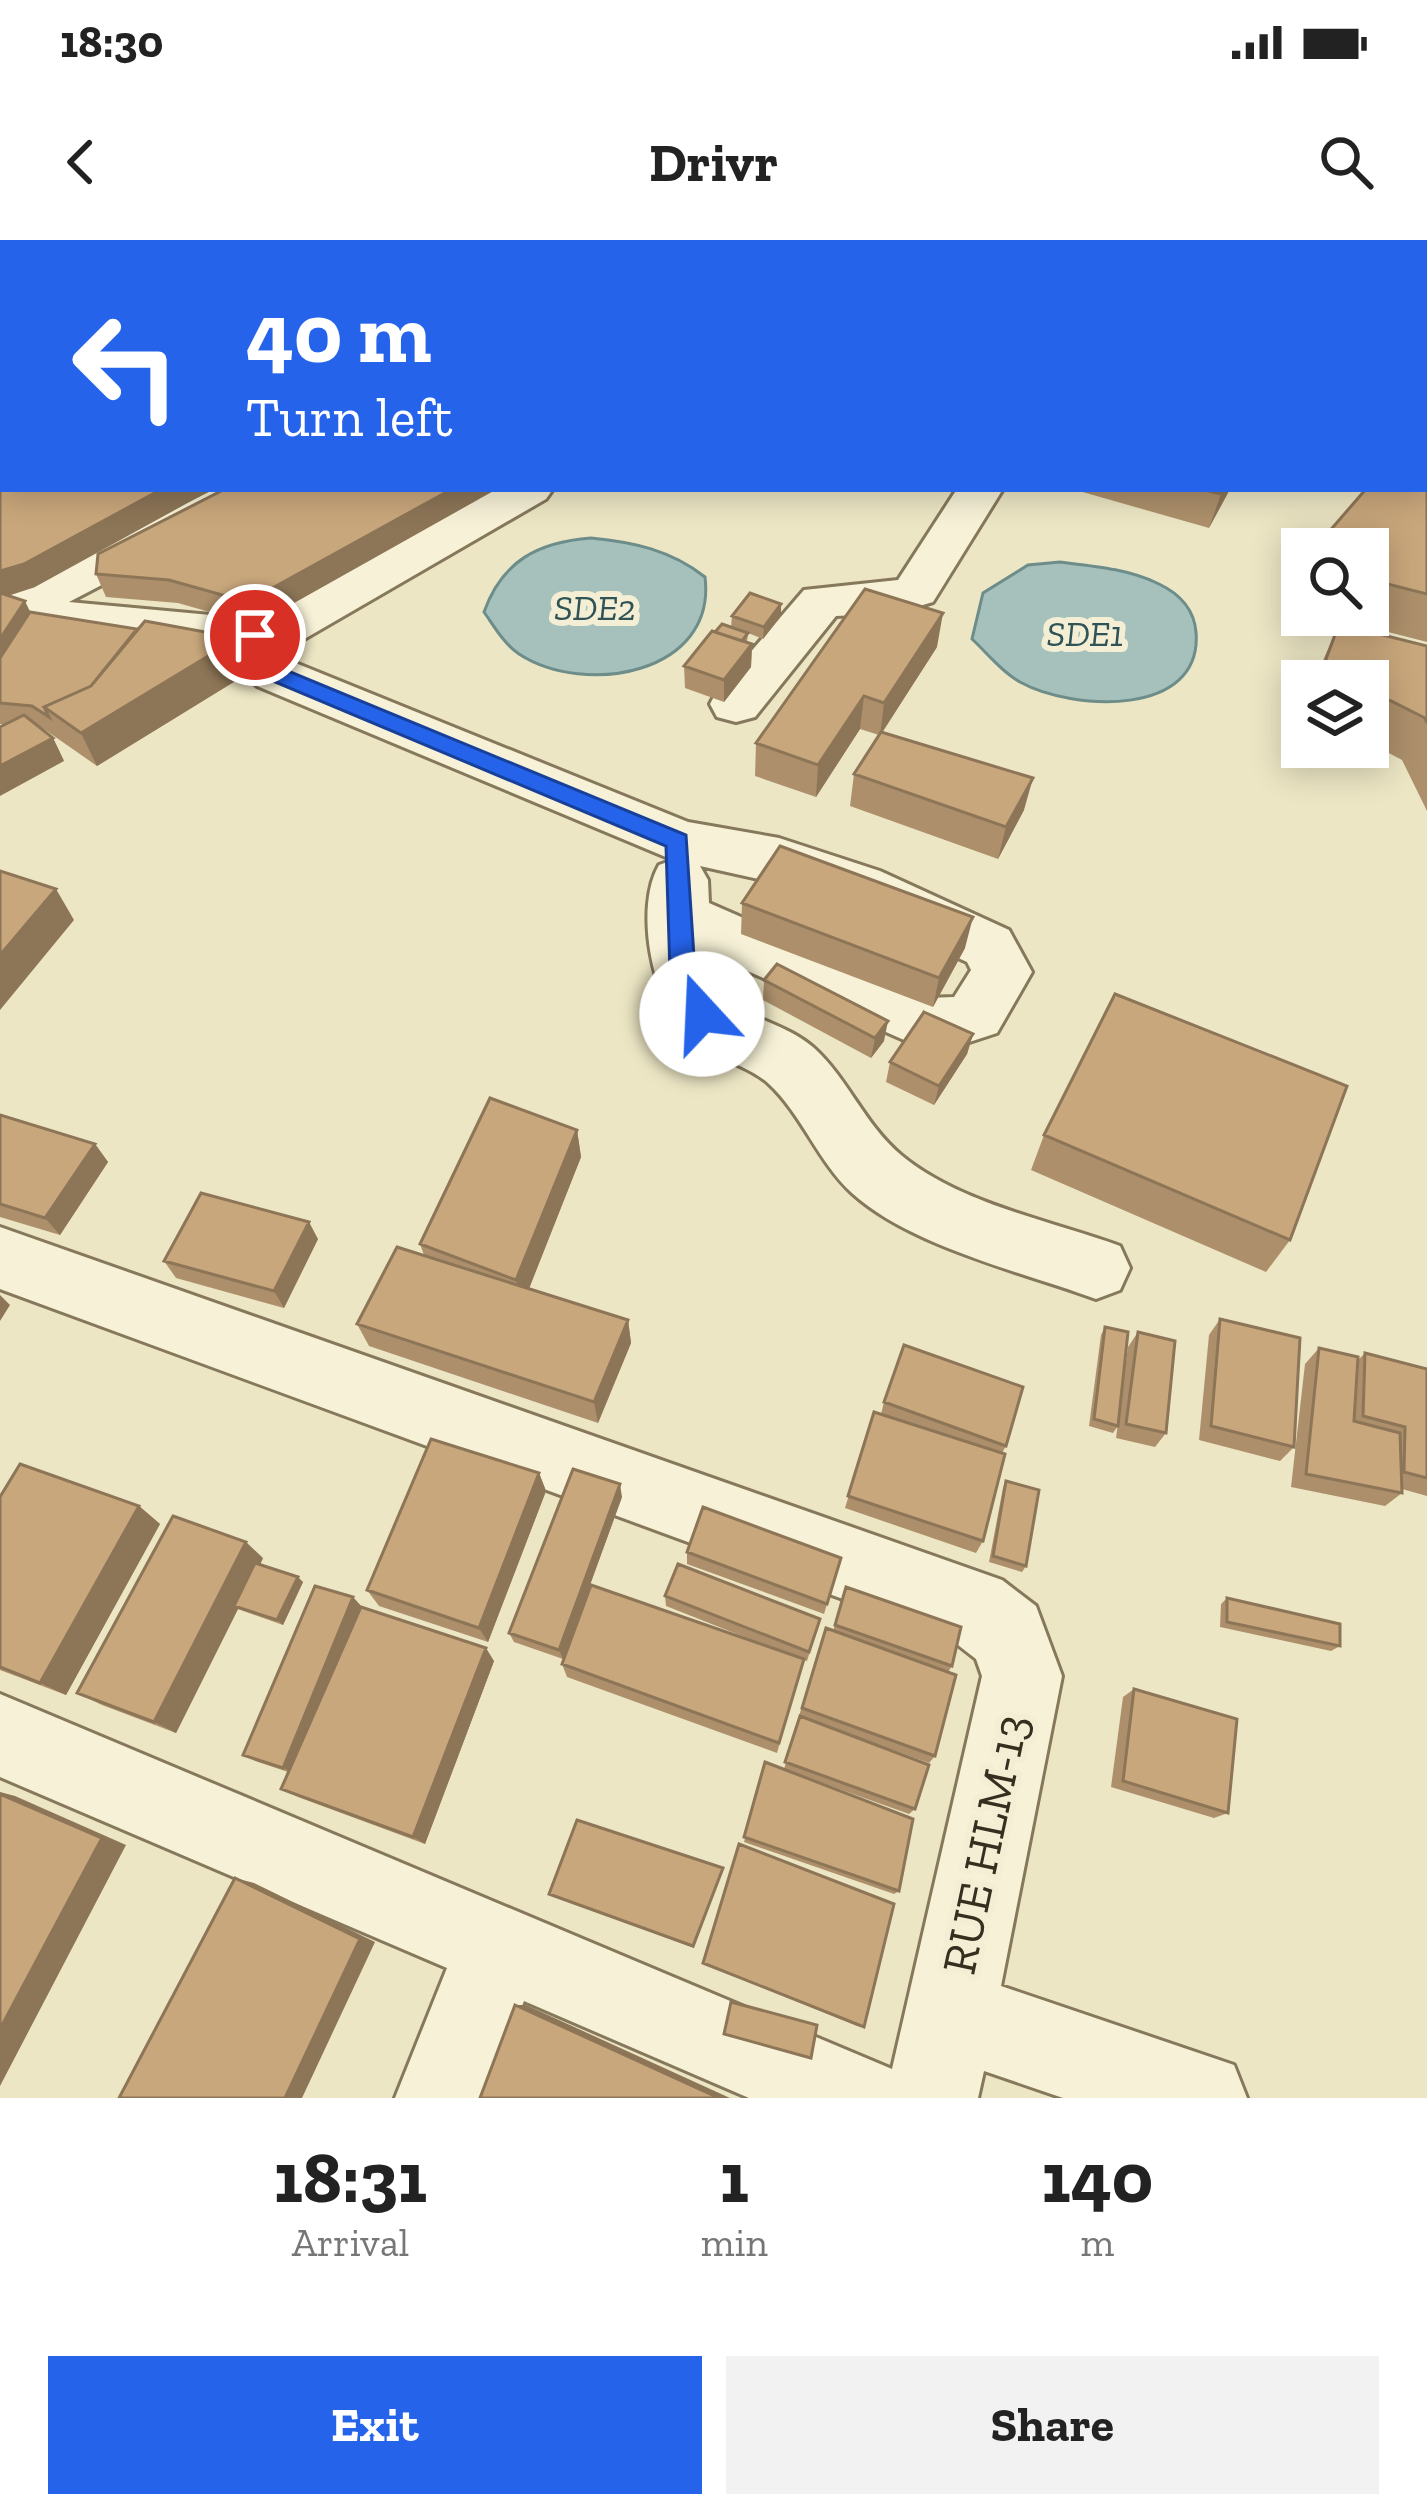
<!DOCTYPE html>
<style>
:root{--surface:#fff;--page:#f2f2f2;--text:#222;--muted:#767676;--accent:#2563eb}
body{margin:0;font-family:"Zilla Slab",serif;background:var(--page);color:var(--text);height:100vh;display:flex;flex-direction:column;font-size:45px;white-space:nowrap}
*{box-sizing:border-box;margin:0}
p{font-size:39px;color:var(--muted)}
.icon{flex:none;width:66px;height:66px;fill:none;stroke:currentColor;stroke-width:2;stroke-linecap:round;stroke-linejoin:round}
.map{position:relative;height:1858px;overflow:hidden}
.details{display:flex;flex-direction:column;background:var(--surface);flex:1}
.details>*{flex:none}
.top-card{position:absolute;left:0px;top:0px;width:1428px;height:252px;box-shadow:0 6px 30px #0003;background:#2563eb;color:#fff;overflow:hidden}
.fabs{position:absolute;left:1281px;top:288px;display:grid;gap:24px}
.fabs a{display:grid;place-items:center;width:108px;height:108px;border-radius:0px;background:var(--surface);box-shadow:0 6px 30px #0003;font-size:60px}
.pin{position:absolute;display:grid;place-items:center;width:102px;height:102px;color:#fff;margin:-51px;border:6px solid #fff;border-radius:50%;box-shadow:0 3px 12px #0007}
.me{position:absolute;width:132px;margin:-66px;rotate:340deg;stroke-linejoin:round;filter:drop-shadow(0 0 9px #0008)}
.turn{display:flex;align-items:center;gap:42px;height:252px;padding:0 48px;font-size:54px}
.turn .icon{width:156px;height:156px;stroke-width:2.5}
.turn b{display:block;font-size:84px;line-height:102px}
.eta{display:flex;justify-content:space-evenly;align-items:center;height:204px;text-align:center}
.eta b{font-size:72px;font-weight:700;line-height:84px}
.primary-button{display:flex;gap:24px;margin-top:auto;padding:24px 48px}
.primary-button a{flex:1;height:138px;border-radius:0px;background:var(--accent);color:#fff;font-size:48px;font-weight:700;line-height:138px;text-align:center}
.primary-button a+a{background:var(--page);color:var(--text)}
.status{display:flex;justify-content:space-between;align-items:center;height:84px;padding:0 60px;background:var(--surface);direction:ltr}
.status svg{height:33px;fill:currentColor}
header{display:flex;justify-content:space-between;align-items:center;height:156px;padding:0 48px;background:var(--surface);font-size:54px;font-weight:700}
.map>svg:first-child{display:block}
</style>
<div class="status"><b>18:30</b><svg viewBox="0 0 49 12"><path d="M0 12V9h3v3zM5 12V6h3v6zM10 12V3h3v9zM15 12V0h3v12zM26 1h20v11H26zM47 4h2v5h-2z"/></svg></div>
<header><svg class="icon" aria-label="back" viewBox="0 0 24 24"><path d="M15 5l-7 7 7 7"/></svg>Drivr<svg class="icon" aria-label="search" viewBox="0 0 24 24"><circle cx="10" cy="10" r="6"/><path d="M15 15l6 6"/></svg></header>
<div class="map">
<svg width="1427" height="1858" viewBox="0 0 1427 1858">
<rect width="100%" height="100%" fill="#ece6c4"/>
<path fill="#a6c0bc" stroke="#6d8d8a" stroke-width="3" d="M591,298C633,302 671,310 705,337C717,434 585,457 519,414C504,404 494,386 484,372C502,321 538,302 591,298Z
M1060,322C1093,326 1129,329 1159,344C1180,354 1194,369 1196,392C1203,478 1072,471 1020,442C1002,432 987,413 972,399L983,353L1028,325Z"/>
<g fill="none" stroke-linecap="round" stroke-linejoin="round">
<defs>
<path id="minor" d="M715,0H756L713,3Z
M937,0H992L994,3H939Z
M1239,0H1279L1238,3Z
M1425,59H1427V83H1425Z
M0,121L3,122V148L0,147Z
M1425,147H1427L1425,174Z
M215,249H274L267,259L69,362L254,379L496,249H553L546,259L306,398L282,405L293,422L688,582L779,598L880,631L1009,690L1032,732L997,793L948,809L920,807L711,715C721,784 773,772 814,808C848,839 865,885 901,915C960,964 1049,980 1120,1006L1130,1028L1120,1050L1096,1059C1022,1032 910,1006 852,953C818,922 802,874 768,843C745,823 711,819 689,797C652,762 634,668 659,625L673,620L257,446L240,429L231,410L0,388V356ZM700,626L812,651L967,722L971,730L954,757L926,758L709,663L708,640Z
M957,249H1003L933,362L896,373L836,376L755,477L736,482L717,477L710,464L717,451L804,350L898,340Z
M0,987L1002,1340L1036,1366L1062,1436L1001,1746L1234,1825L1247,1858H1063L984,1831L978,1858H749L524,1761L487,1858H395L447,1728L0,1537V1454L892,1829L982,1436L976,1419L949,1398L0,1049Z"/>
<path id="major" d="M264,0H307L262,3Z
M530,0H582L584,3H532Z
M3,141V167L0,168V142Z
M1425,209H1427V237H1425Z"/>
</defs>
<use href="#minor" stroke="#86785b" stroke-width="6"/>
<use href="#major" stroke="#54462f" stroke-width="6"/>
<use href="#minor" fill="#f7f2d7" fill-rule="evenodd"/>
<use href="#major" fill="#eee19e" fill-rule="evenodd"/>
</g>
<path fill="#ad906b" d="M105,0H177L173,3H106Z
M760,0H865L863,3H759Z
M1018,0H1108L1107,3H1017Z
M1121,0H1147L1146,3H1120Z
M1270,0H1391L1389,3H1269Z
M1427,0V50L1425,49V3Z
M3,6V45L0,44V8Z
M0,225L35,347L8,356L30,372L137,389L238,398L250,432L97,526L44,489H40L53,498L64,521L5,484H0Z
M1427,235V402L1322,375H1368V309Z
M225,249L255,385L178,363L106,357L96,334Z
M1072,249H1230L1209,288Z
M1302,323V370L1285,365Z
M781,364V376L763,399L748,393L747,403L752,404L751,427L724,462L685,448L684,426L715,392L731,387L732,376Z
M1339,384L1427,406V571L1402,520L1368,502V441H1314Z
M937,407L882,492L1024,570L998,619L850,566L854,534L879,495L860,489L816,557L755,536L756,503Z
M742,663L965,708L933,767L741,694Z
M764,740L884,801L871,818L763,760Z
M973,794L967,814L934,865L886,842L890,822Z
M0,875L95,904L108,922L60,995L0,977Z
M577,890L581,917L529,1048L628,1080L631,1103L598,1183L369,1106L357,1084L424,1015L420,1004Z
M1044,895L1290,1000L1266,1032L1031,930Z
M318,999L284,1068L176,1038L164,1021Z
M1220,1079L1294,1207L1280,1221L1199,1200L1209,1095Z
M1105,1087L1118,1186L1113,1193L1089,1186L1101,1095Z
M1138,1092L1166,1193L1155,1207L1116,1198L1128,1107Z
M1319,1108L1358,1120L1365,1113L1427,1129V1256L1402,1249V1253L1385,1266L1291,1247L1305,1124Z
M884,1162L1006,1206L1002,1213L983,1301L976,1313L845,1268L874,1172L881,1174Z
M539,1233L546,1251L488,1402L379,1366L367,1350Z
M1006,1241L1026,1326L1022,1332L989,1322L1003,1248Z
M0,1257L139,1266L160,1284L66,1455L0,1430Z
M622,1257L563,1419L514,1402L509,1393Z
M687,1312L841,1318L824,1374L687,1324Z
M263,1318L260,1325L303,1342L283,1385L238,1369L176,1493L102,1465L77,1453Z
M846,1347L952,1426L948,1432L935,1516L929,1523L799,1476L826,1388L833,1391Z
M665,1356L820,1379L807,1421L803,1420L777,1513L567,1437L562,1424L770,1407L666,1366Z
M1227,1358L1340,1406L1331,1411L1220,1387L1221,1364Z
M362,1367L494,1421L425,1604L298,1557L281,1549L288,1532L255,1521L243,1515Z
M1134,1449L1228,1573L1214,1578L1111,1547L1123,1457Z
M800,1476L915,1569L909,1574L786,1530L899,1651L894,1654L744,1602L765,1522L784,1529Z
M723,1628L694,1708L549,1654Z
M703,1723L864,1787L857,1786Z"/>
<path fill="#8d7557" d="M77,0H96L97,3H76Z
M145,0H177L173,3H146Z
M847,0H865L863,3H847Z
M162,249H213L35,347L0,358V331Z
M452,249H497L255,385L247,362Z
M1224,249H1230L1209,288L1221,254Z
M25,361L41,395L0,459V399Z
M781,364V376L763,399L764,387Z
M943,373L937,407L880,496L884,463Z
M238,398L250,432L97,526L81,493Z
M752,404L751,427L724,462V440Z
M864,456L860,489L816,557L818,525Z
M53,498L64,521L0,556V526Z
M1033,538L1024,570L998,619L1006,587Z
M56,649L74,680L0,770V715Z
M973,677L965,708L933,767L939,738Z
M888,781L884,801L871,818L875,798Z
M973,794L967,814L934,865L939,846Z
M577,890L581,917L523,1064L516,1040Z
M95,904L108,922L60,995L45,978Z
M309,982L318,999L284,1068L274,1051Z
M0,1055L10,1065L0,1081Z
M628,1080L631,1103L598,1183L594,1162Z
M539,1233L546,1251L488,1402L479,1388Z
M620,1244L622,1257L563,1419L559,1410Z
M139,1266L160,1284L66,1455L40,1443Z
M246,1302L263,1318L239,1368L234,1366L238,1369L176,1493L154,1482Z
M298,1337L303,1342L283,1385L277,1380Z
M353,1357L363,1368L295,1534L283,1528Z
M486,1408L494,1421L425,1604L413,1597Z
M0,1552L15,1556L126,1605L0,1846Z
M235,1638L254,1643L375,1702L302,1858H285Z
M515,1765H526L730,1858H719Z"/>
<path fill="#c9a77c" stroke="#8d7557" stroke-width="3" d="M11,0H80L76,3H7Z
M425,0H470L484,3H418Z
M1030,0H1068L1072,1L1070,3H1028Z
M1207,0H1233L1232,3Z
M1346,0H1388L1386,3H1359Z
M1396,0H1427V24H1425V3H1395Z
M3,6V24L0,23V8Z
M3,50V66L0,68V51Z
M1425,95H1427V125L1425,124Z
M3,224V249H162L24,324L0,331V225Z
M1425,235H1427V354L1368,339V309H1314L1366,249H1425Z
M225,249H452L247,362L169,340L96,334L98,314Z
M1201,249H1224L1221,254Z
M865,349L943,373L884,463L864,456L818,525L756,503Z
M0,353L25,361L0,399Z
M750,353L781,364L764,387L732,376Z
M30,372L137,389L91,446L44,467L49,477L32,466L0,463V418Z
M145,381L238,398L81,493L44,467L91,446Z
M722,384L748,393L742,401L715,392Z
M1339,384L1427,406V483L1425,478L1391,461L1368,454V441H1328L1319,438Z
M712,391L752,404L724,440L684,426Z
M24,475L53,498L0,526V487Z
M881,492L1033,538L1006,587L854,534Z
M780,606L973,677L939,738L742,663Z
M0,631L56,649L0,715Z
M777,724L888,781L875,798L764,740Z
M1115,754L1347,846L1290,1000L1044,895Z
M924,772L973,794L939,846L890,822Z
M490,858L577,890L516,1040L420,1004Z
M0,875L95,904L45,978L0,964Z
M201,953L309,982L274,1051L164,1021Z
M397,1007L628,1080L594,1162L357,1084Z
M1220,1079L1300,1098L1294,1207L1211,1186Z
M1105,1087L1128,1092L1118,1186L1094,1179Z
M1138,1092L1175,1101L1166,1193L1126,1184Z
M904,1105L1023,1147L1006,1206L884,1162Z
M1319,1108L1358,1117L1354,1181L1400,1193L1402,1253L1306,1234Z
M1365,1113L1427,1129V1238L1404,1232L1405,1187L1363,1176Z
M874,1172L1005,1214L983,1301L848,1256Z
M431,1199L539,1233L479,1388L367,1350Z
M20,1224L139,1266L40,1443L0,1427V1257Z
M573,1229L620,1244L559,1410L509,1393Z
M1006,1241L1039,1250L1026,1326L993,1316Z
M703,1267L841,1318L827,1364L687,1312Z
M173,1276L246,1302L154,1482L77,1453Z
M255,1323L298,1337L277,1380L234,1366Z
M678,1324L820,1379L809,1412L665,1356Z
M591,1345L804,1419L779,1503L562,1424Z
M315,1346L353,1357L283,1528L243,1515Z
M846,1347L961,1387L952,1426L835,1385Z
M1227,1358L1340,1384V1406L1227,1382Z
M361,1367L486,1408L413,1597L281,1549Z
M826,1388L956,1435L935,1516L802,1468Z
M1134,1449L1237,1479L1228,1573L1123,1541Z
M800,1476L929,1525L915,1569L785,1522Z
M765,1522L913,1579L899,1651L744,1597Z
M0,1554L102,1598L0,1789Z
M577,1580L723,1628L693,1706L549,1654Z
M739,1604L894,1664L864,1787L703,1723Z
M235,1638L360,1699L285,1858H119Z
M731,1762L817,1785L811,1818L724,1794Z
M515,1765L719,1858H480Z"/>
<path fill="#2563eb" stroke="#184099" stroke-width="3" d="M255,388L263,391L269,415L283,429L686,595L695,732L700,752L715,774L711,781H693L675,755L670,732L666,606L268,439L248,417L245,395Z"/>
<g text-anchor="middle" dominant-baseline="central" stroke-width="12" stroke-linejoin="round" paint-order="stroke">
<g font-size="36" font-style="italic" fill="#2f5356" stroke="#f4efd4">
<text x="595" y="367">SDE2</text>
<text x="1085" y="393">SDE1</text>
</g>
<g font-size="48" fill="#372e1f" stroke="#f4efd4">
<text transform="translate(985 1604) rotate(-78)">RUE HLM-13</text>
</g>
</g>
</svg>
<div class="fabs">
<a><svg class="icon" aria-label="search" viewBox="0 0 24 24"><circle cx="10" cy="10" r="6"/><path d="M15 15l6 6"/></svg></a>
<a><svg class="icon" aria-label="layers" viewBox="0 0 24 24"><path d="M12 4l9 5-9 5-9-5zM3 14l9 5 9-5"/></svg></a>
</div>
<div class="pin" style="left:255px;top:395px;background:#d93025"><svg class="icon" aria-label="arrive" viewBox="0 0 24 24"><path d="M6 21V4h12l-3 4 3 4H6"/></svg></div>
<svg class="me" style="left:702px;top:774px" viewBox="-20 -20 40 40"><circle r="19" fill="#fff"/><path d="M0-13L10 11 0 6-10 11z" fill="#2563eb"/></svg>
<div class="top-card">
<div class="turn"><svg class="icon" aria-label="left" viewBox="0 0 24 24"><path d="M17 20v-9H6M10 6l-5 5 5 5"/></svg><div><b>40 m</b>Turn left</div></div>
</div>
</div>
<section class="details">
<div class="eta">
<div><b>18:31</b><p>Arrival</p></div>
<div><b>1</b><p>min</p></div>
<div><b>140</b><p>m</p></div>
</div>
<div class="primary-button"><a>Exit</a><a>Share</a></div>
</section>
